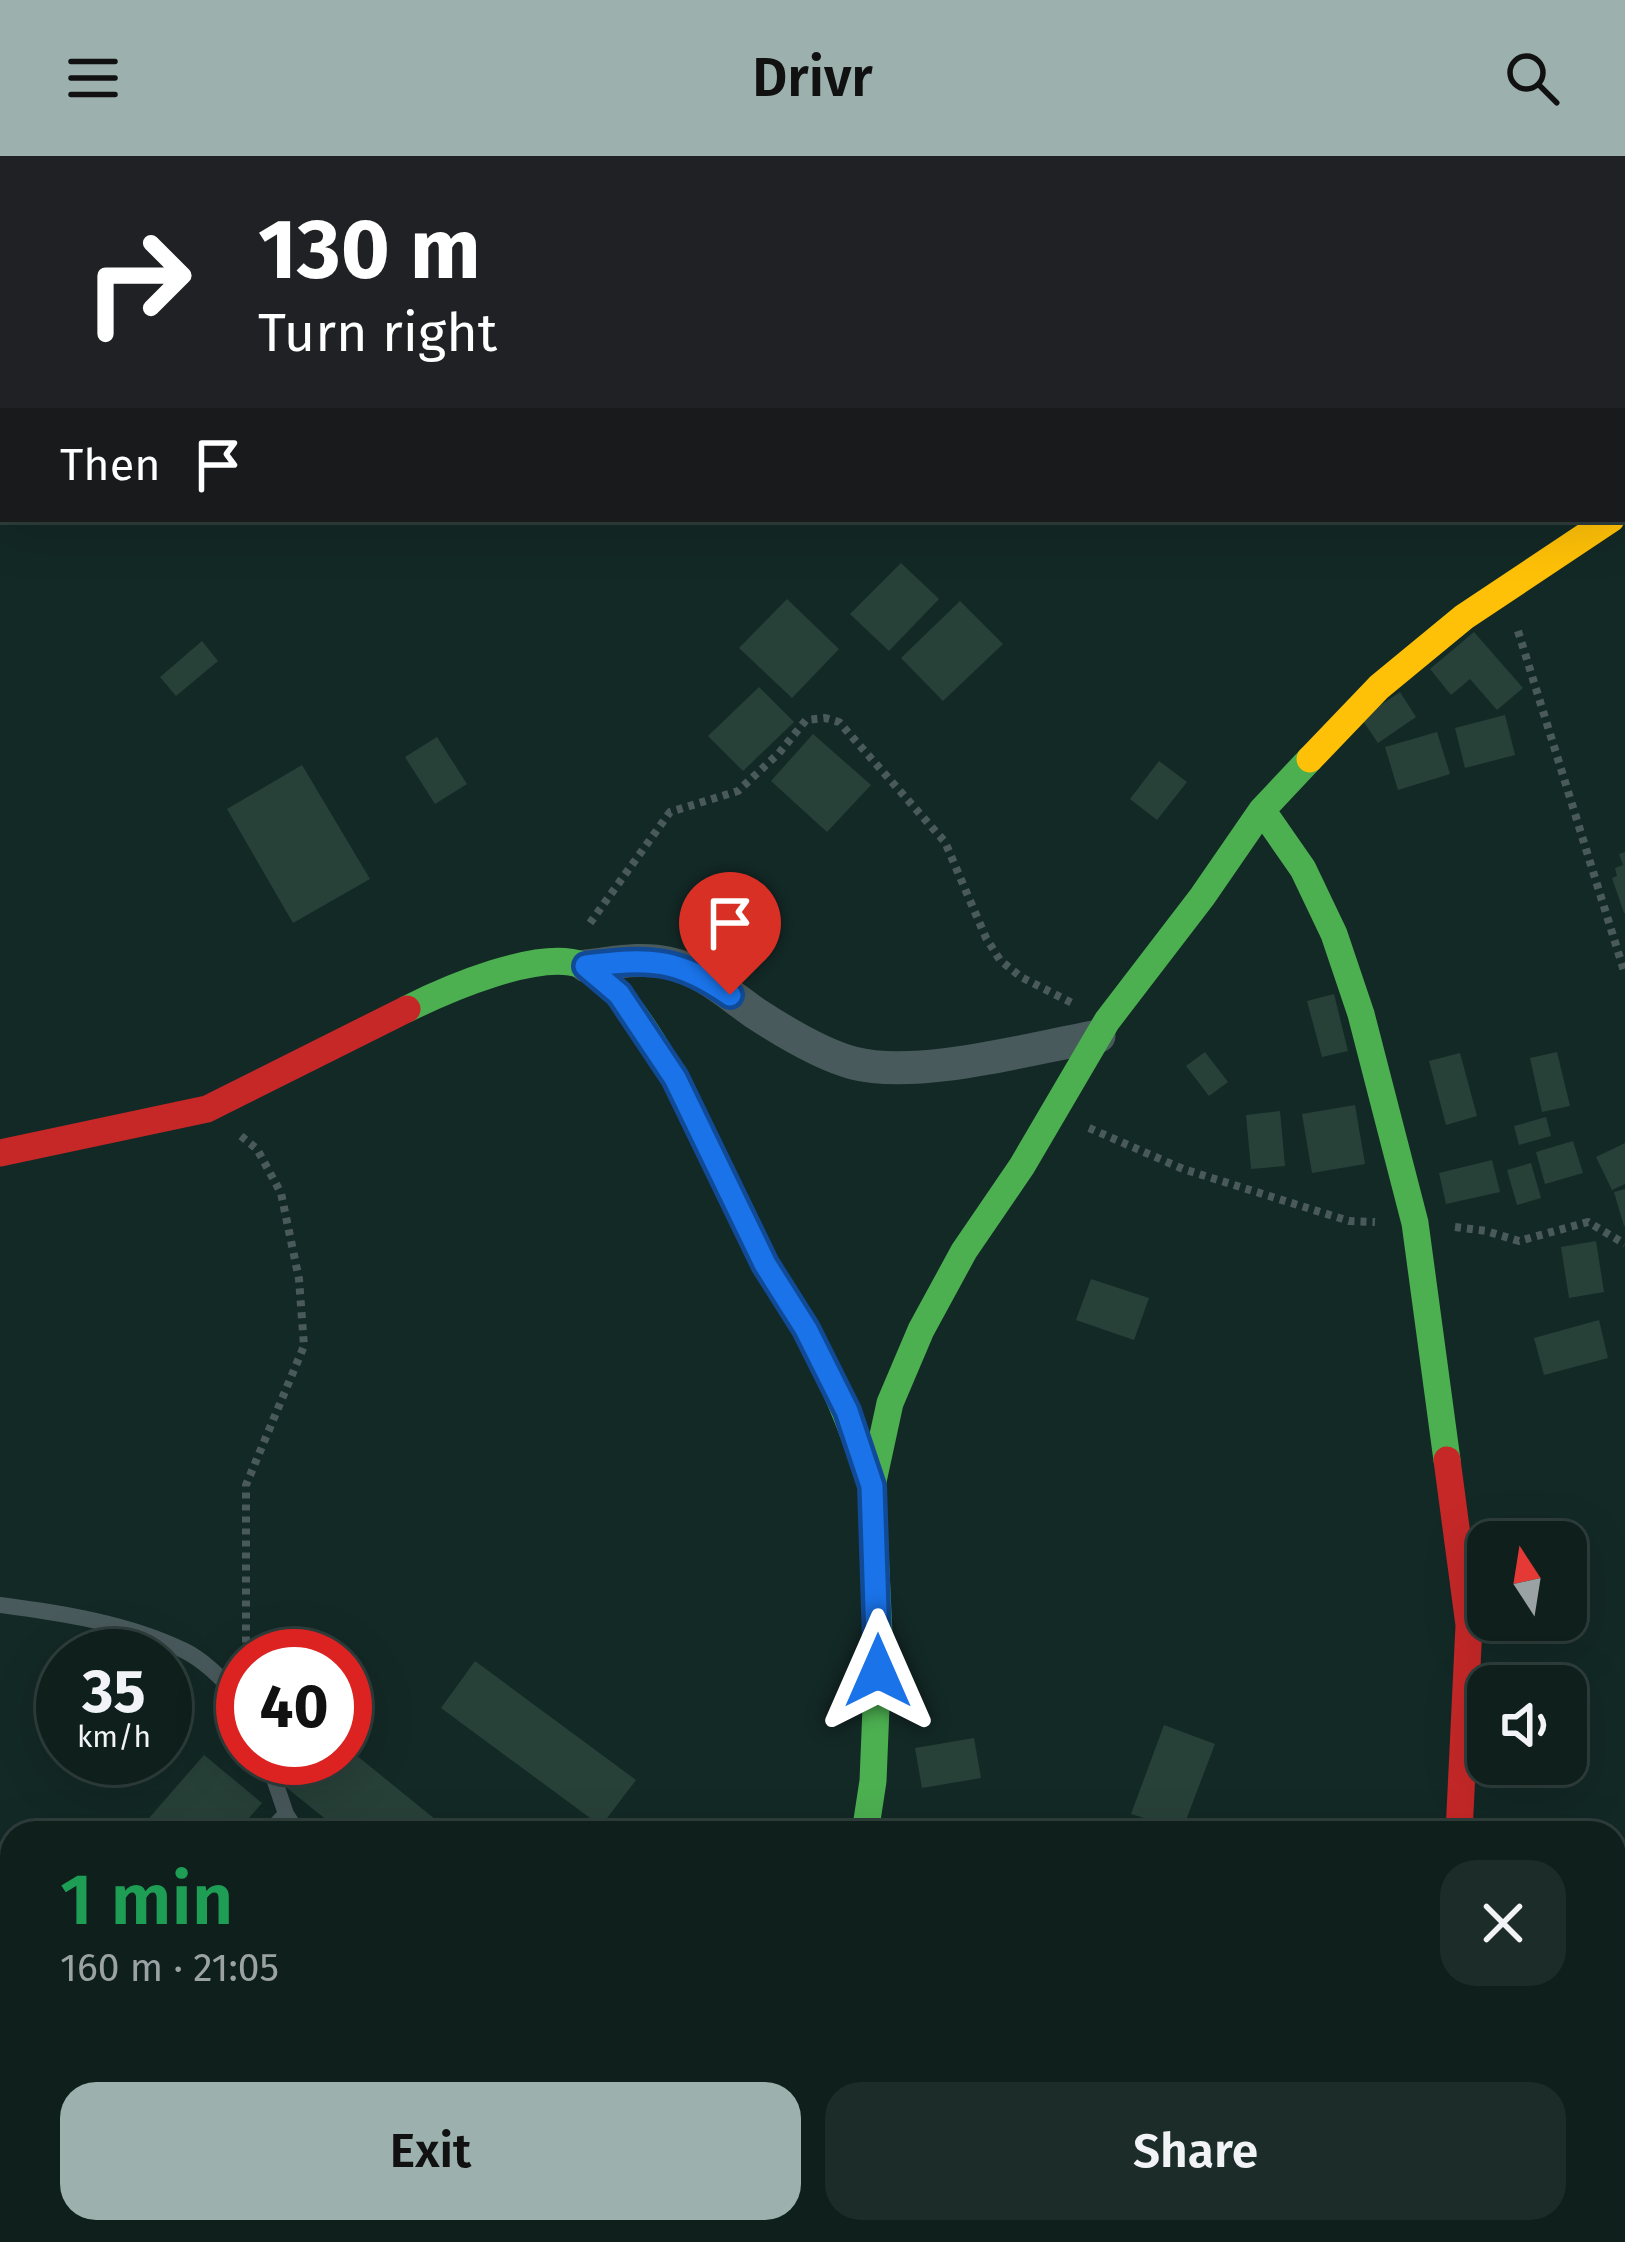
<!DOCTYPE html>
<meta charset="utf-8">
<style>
:root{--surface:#0e1f1c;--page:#1c2c29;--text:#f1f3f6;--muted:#9ba2a3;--line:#2e3d3b;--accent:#9cb1ad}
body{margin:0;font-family:"Fira Sans",sans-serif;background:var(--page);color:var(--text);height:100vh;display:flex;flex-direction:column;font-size:45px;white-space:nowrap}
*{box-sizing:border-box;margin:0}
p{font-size:39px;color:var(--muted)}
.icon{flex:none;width:66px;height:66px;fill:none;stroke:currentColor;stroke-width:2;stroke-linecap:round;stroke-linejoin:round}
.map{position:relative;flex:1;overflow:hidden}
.details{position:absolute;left:0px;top:1665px;width:1626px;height:423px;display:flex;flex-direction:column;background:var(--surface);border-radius:36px 36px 0 0;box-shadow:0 12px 48px #0002,0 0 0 3px var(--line)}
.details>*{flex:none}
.guide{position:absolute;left:0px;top:0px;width:1626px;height:366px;box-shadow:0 12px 48px #0002,0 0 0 3px var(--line);background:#202124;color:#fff;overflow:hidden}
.needle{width:78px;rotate:348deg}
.fabs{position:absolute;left:1467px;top:1365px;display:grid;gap:24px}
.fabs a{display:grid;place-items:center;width:120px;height:120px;border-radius:24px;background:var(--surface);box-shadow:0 12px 48px #0002,0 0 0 3px var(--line);font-size:60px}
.speed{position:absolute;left:36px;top:1473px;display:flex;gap:24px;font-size:60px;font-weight:700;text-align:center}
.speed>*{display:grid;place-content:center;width:156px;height:156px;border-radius:50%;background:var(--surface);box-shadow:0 12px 48px #0002,0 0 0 3px var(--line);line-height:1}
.speed small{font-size:30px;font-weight:400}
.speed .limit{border:18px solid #d22;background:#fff;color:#111}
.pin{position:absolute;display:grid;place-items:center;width:102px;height:102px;color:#fff;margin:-123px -51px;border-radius:50% 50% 50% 0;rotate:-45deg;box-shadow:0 0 12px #0007}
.pin .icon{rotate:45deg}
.me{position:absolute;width:132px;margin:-66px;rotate:0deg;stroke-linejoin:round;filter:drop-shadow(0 0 9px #0008)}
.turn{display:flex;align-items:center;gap:42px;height:252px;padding:0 60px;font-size:54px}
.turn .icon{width:156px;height:156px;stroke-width:2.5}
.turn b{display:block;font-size:84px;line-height:102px}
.then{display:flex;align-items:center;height:114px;padding:0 60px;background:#0003;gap:24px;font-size:45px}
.round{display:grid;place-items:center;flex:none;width:126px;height:126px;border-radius:36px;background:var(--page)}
.overview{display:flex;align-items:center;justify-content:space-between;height:204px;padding:0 60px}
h1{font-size:72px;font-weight:600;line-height:90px;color:#1e9e55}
.cta{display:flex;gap:24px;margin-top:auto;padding:24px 60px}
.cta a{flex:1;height:138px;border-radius:36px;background:var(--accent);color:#111;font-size:48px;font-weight:600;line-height:138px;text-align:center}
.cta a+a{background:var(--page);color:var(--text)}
header{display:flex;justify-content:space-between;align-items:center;height:156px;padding:0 60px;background:var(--accent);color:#111;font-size:54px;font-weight:600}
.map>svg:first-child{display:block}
</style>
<header><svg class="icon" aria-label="menu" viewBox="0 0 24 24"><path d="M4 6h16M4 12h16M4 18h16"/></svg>Drivr<svg class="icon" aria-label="search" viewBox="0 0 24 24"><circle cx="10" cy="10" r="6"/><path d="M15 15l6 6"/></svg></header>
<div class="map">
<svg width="1625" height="2086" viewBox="0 0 1625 2086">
<rect width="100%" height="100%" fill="#132926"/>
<path fill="#274038" d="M901,407L939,443L889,495L850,458Z
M787,443L839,493L792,542L739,492Z
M960,445L1003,488L943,545L901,502Z
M1474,476L1523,532L1497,554L1470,523L1451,539L1430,513Z
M202,485L218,505L176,540L160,521Z
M759,531L794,566L743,615L708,580Z
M1400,536L1416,561L1378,587L1361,562Z
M1505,559L1515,599L1465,612L1455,572Z
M1437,576L1450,618L1398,634L1385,591Z
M813,578L871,629L827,676L771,625Z
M437,581L467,628L435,648L405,601Z
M1159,605L1187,626L1157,664L1130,643Z
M302,609L370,723L293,767L227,653Z
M1625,696V757H1624L1612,722L1617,720L1615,712L1623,709L1619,698Z
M1334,838L1348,895L1322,901L1307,845Z
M1205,896L1228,926L1209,940L1186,910Z
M1557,896L1570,950L1542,956L1530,902Z
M1460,897L1477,960L1446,969L1429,905Z
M1355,949L1365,1008L1312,1017L1302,958Z
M1280,955L1285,1010L1251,1013L1246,959Z
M1546,961L1551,980L1519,989L1514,970Z
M1573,985L1583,1017L1545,1028L1536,996Z
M1625,987V1028L1612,1034L1596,1001Z
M1492,1004L1500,1036L1446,1048L1439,1017Z
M1531,1007L1541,1042L1517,1049L1507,1014Z
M1625,1033V1070H1624L1614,1036Z
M1596,1085L1604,1136L1569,1142L1561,1091Z
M1091,1123L1149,1142L1134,1184L1076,1164Z
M1599,1164L1608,1202L1544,1219L1534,1182Z
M475,1505L636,1624L601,1670L441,1552Z
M1164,1569L1215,1588L1181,1677H1138L1144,1662L1131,1658Z
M974,1582L981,1622L922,1632L915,1592Z
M345,1590L452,1677H343L282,1628L303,1602H345Z
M204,1599L262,1647L236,1677H136Z
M0,2050L12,2059V2076H35L48,2086H0Z
M325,2076H412L403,2086H316Z"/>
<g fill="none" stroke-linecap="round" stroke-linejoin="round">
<path stroke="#4a5a5b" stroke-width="8" stroke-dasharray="6 6" stroke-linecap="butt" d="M1518,475L1625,818
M590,767L670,656L738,635L779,597L806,564L825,562L839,566L945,686L986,782L1000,804L1021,821L1074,848
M1089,972L1183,1013L1349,1065L1375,1066
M241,980L257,993L281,1037L299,1123L304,1190L246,1329V1500
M1455,1071L1486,1075L1519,1085L1588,1066L1625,1088
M663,2076L677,2086
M1084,2086L1089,2076"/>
<path stroke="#495a5c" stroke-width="16" d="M0,1449C61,1457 128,1467 185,1495C207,1506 225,1527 243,1544
M267,1602L286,1658L298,1677
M268,1677L286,1658
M0,1963L12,1950
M122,2076L132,2086
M222,2086L232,2076"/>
<path stroke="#495a5c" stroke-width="33" d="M586,810C614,807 641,801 668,807C702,814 728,838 755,857C784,876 820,898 853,907C918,924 1032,892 1099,880
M1515,2076L1530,2086
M535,2086L543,2076"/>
<path stroke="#4caf50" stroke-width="27" d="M1262,654L1303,713L1334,778L1361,858L1415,1067L1447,1304
M407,853C447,833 539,793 582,809C646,833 730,1039 763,1103C776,1128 793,1150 806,1174C833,1223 853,1273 871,1326
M865,1677L873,1625L879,1478L872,1330L890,1247L921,1174L964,1095L1022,1010L1107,865L1202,741L1262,654L1310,603"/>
<path stroke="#ffc107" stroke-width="27" d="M1310,603L1379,531L1464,461L1611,363"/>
<path stroke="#c62828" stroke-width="27" d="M0,997L207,953L407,853
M1447,1304L1469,1469L1459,1677"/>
</g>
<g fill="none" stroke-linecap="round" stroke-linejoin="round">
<defs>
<path id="route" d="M730,839C678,802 648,802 586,810L619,838L675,922L765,1108L806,1173L847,1255L872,1330L878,1515"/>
</defs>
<use href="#route" stroke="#114b97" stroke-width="30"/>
<use href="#route" stroke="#1a73e8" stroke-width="21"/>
</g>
</svg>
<div class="fabs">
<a><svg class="needle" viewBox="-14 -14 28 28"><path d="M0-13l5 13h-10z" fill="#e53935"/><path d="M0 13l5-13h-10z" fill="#9ba2a3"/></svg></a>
<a><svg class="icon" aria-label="sound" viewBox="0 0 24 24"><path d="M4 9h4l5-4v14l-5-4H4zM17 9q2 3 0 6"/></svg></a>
</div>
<div class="speed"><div>35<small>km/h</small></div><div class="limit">40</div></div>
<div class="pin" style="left:730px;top:839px;background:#d93025"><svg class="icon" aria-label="arrive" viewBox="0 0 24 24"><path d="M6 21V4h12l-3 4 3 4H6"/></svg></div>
<svg class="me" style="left:878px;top:1515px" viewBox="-20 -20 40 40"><path d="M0-17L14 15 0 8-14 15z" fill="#1a73e8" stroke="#fff" stroke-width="4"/></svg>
<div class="guide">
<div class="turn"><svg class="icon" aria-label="right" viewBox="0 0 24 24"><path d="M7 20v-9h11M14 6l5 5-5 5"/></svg><div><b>130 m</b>Turn right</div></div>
<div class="then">Then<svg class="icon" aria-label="arrive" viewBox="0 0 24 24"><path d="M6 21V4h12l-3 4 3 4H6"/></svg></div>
</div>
<section class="details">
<div class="overview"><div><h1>1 min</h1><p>160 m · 21:05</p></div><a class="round"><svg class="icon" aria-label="close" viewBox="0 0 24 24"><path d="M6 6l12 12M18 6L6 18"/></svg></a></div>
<div class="cta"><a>Exit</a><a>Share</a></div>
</section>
</div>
